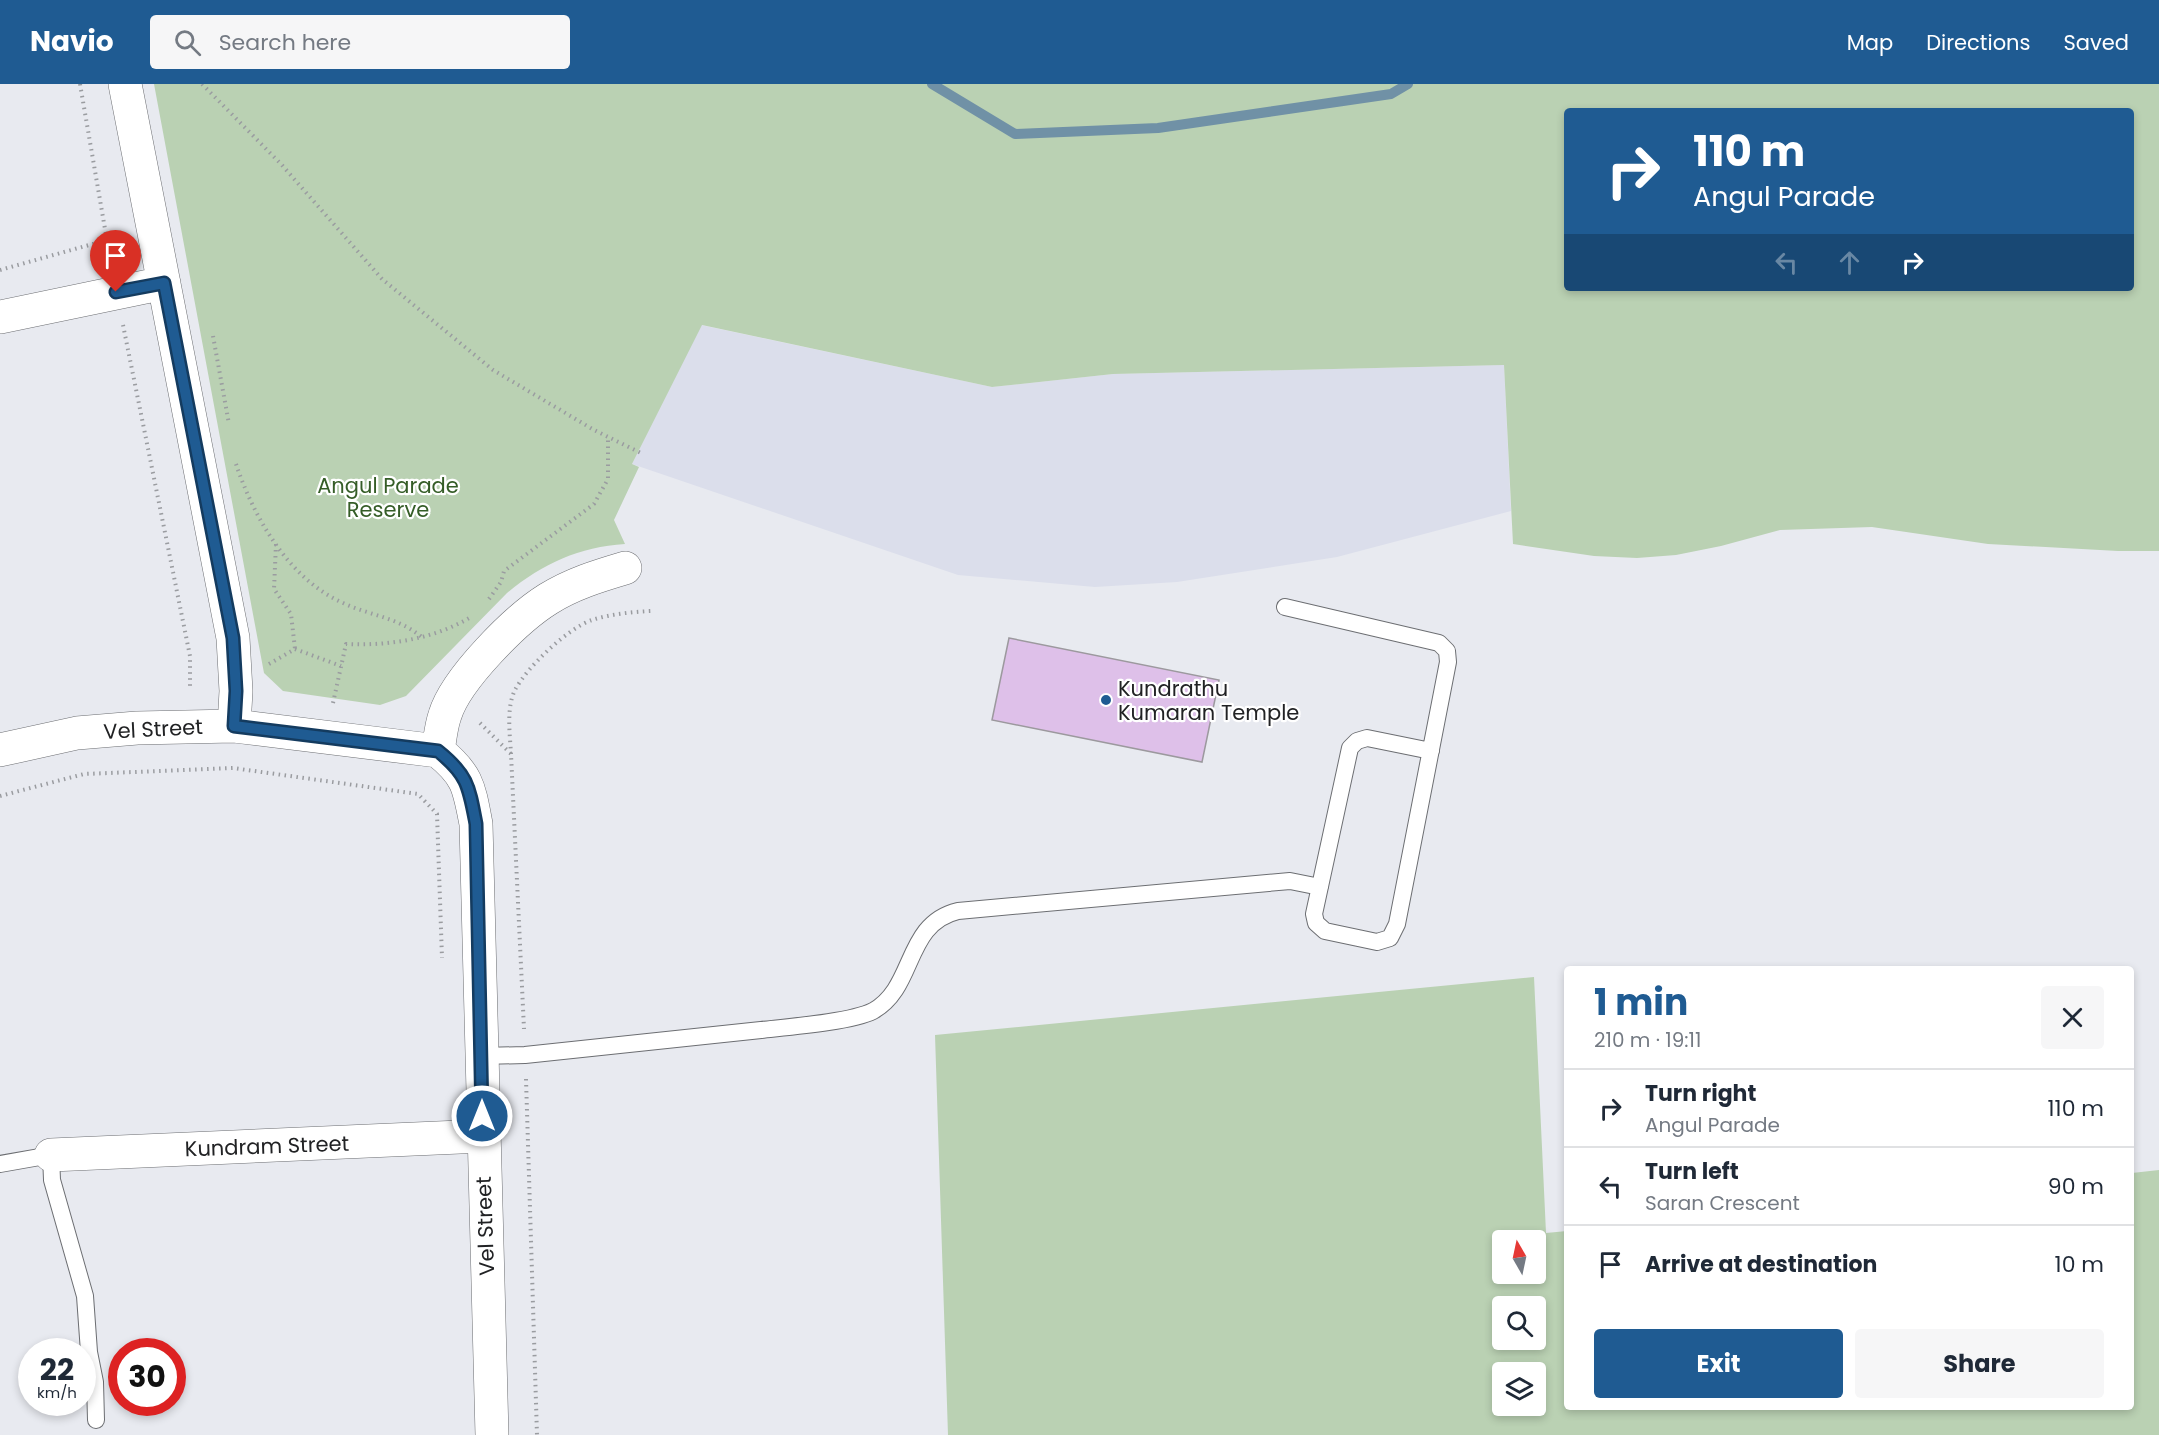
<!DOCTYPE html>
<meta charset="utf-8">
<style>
:root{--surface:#fff;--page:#f6f6f7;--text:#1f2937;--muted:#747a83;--line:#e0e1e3;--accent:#1f5b92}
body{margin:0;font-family:Poppins,sans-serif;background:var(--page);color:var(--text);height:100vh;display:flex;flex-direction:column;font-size:22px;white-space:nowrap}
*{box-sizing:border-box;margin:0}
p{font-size:20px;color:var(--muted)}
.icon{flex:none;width:33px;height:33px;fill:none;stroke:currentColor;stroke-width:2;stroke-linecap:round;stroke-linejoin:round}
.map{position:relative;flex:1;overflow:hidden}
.drawer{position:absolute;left:1564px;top:882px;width:570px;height:444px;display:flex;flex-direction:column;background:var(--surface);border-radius:6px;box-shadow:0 3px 9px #0003}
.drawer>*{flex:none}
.top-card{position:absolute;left:1564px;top:24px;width:570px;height:183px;border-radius:6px;box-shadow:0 3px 9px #0003;background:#1f5b92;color:#fff;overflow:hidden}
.needle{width:39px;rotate:351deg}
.controls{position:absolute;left:1492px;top:1146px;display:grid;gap:12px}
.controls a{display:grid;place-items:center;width:54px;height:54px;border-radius:6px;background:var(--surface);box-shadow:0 3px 9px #0003;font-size:30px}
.speed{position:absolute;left:18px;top:1254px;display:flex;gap:12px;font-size:30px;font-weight:700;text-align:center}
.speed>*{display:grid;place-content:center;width:78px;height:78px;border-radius:50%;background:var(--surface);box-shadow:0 3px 9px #0003;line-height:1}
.speed small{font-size:15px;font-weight:400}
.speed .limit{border:9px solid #d22;background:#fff;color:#111}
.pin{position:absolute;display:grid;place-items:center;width:51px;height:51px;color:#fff;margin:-62px -26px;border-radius:50% 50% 50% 0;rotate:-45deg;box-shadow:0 0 6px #0007}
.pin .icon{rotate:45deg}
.me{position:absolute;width:66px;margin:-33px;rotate:0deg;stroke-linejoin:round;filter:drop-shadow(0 0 4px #0008)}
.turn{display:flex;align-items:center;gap:21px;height:126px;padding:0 30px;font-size:27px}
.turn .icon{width:78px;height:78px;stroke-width:2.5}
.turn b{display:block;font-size:42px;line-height:51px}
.lanes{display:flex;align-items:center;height:57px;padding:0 30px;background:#0003;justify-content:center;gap:30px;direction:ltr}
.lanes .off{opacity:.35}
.round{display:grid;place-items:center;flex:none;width:63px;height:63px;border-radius:6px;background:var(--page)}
.summary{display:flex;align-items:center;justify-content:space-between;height:102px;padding:0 30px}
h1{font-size:36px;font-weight:700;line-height:45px;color:var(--accent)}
.action{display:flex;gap:12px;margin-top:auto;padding:12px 30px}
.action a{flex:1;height:69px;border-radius:6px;background:var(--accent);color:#fff;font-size:24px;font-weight:700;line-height:69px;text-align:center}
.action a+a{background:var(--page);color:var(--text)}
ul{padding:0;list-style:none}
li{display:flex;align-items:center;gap:18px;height:78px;padding:0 30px;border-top:2px solid var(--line)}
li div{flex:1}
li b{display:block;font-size:22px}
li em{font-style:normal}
header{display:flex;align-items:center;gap:36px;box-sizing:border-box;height:84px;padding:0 30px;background:var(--accent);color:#fff}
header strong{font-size:28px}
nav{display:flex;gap:33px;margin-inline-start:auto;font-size:21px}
.search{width:420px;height:54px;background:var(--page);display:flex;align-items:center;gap:15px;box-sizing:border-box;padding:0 21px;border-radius:6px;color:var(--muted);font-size:22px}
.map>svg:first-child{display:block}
</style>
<header>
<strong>Navio</strong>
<div class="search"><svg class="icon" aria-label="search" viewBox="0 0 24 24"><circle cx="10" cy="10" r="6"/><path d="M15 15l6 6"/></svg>Search here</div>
<nav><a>Map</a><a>Directions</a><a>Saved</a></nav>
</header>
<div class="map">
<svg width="2159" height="1351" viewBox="0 0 2159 1351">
<rect width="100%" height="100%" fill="#e8eaf0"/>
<path fill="#dbdeeb" d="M701,241L992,303L1113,290L1504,281L1511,427L1337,473L1177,498L1095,503L958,491L632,380Z"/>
<path fill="#bad1b3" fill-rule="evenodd" d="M154,0H2159V467H2118L1988,460L1872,443L1780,446L1721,462L1676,471L1637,474L1594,472L1513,460L1504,281L1113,290L992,303L702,241L632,380L639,383L614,436L625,460C579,463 542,480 507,509L406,612L380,621L283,607L264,589ZM1568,27H2132V204H1568Z
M1534,893L1546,1149L1567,1147L1568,1323H2132V1089L2159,1086V1351H948L935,951ZM1503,1156H1536V1190H1503ZM1503,1222H1536V1256H1503ZM1503,1288H1536V1322H1503Z"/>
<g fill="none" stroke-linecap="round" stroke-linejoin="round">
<path stroke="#7091a6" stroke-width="10" d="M932,0L1015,50L1158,44L1391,10L1408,0"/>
</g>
<path fill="#dec0e9" stroke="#9c999e" stroke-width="1.5" d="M1009,554L1219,596L1202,678L992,636Z"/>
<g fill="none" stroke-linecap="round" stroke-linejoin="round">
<defs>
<path id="service" d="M1285,523L1439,559L1447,567L1448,578L1397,840L1390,854L1377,858L1325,847L1316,839L1314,830L1350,664L1357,657L1367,654L1431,667
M482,972L525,971C604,963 682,954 761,946C788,943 851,938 873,927C916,903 904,840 958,827L1290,797L1320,803
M0,1080L51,1071L52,1096L85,1212L89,1268L95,1298L96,1336"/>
<path id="minor" d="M125,0L233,554L236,607L234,642
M0,233L164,199
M0,666L77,649L137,644L234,642L438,667C468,691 469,703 476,740L492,1351
M438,667C440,655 441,642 445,631C456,595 516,535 548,515C572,500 598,492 625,484
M51,1071L483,1052"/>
</defs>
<use href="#service" stroke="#6c6e72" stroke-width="18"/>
<use href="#minor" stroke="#6c6e72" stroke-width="34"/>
<path stroke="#9a9ca0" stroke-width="4" stroke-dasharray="1.5 4.5" stroke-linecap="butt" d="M80,0L110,174
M202,0L281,80L382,195L493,286L594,346L643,370
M0,186L107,156
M123,241L190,572V605
M213,252L229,340
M236,380C254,434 289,495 343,519C371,532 398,533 423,554
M276,460L274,505L291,530L295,565
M489,515L501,498L504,487L594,420L608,395V353
M269,580L295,565L341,582
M333,619L346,560C389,562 434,555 471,533
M480,639L511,670L524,945
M511,670C510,651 506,624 515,606C527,583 568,544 592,536C611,530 631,528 651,527
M0,712L84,690L233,684L418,710L437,730L442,874
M526,995L537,1351"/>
<use href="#service" stroke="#fff" stroke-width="16"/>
<use href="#minor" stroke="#fff" stroke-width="33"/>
</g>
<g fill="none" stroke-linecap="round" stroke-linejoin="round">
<defs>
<path id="route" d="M116,208L164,199L233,554L236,607L234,642L438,667C468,691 469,703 476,740L482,1032"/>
</defs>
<use href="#route" stroke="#143b5f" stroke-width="15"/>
<use href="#route" stroke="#1f5b92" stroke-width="10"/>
</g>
<circle fill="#1f5b92" stroke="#fff" stroke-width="2" cx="1106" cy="616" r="6"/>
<g text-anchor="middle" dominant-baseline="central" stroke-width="4.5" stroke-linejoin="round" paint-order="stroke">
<g font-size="21" fill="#355d27" stroke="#fff">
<text x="388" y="401">Angul Parade<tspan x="388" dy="24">Reserve</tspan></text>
</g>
<g font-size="21" fill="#212224" stroke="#fff" text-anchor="start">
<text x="1118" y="604">Kundrathu<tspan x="1118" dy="24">Kumaran Temple</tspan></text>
</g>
<g font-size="21" fill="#212224" stroke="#fff">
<text transform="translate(153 645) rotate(-3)">Vel Street</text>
<text transform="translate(267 1062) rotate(-2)">Kundram Street</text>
<text transform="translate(485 1142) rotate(-92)">Vel Street</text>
</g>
</g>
</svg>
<div class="controls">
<a><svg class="needle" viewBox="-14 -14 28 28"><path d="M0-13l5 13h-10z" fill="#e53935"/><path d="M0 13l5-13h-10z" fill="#747a83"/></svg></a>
<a><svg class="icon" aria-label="search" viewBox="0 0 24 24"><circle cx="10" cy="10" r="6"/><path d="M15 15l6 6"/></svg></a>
<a><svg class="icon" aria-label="layers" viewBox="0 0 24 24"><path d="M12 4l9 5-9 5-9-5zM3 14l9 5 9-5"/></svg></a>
</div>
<div class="speed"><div>22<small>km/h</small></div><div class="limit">30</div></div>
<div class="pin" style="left:116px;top:208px;background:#d93025"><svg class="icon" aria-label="arrive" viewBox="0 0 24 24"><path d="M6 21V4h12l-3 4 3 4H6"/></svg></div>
<svg class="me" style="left:482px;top:1032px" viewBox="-20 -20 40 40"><circle r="17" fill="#1f5b92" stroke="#fff" stroke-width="3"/><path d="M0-11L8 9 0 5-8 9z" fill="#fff"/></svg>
<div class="top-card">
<div class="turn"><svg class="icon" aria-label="right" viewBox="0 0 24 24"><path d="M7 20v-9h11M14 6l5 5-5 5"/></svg><div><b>110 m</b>Angul Parade</div></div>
<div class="lanes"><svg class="icon off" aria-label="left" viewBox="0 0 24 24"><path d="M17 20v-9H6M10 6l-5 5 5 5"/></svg><svg class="icon off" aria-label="ahead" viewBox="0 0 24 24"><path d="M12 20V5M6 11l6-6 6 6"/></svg><svg class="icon" aria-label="right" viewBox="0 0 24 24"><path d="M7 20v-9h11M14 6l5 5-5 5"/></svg></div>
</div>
<section class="drawer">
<div class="summary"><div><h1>1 min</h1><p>210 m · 19:11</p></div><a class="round"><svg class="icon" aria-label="close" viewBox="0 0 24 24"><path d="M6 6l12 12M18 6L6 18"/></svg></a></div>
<ul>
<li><svg class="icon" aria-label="right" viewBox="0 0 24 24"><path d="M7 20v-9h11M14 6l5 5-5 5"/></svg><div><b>Turn right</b><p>Angul Parade</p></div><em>110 m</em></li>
<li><svg class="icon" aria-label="left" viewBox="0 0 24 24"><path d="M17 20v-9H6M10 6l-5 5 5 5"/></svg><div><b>Turn left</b><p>Saran Crescent</p></div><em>90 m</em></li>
<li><svg class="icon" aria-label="arrive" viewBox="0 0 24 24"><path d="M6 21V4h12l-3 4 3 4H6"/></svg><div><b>Arrive at destination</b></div><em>10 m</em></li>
</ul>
<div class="action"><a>Exit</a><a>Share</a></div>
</section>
</div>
